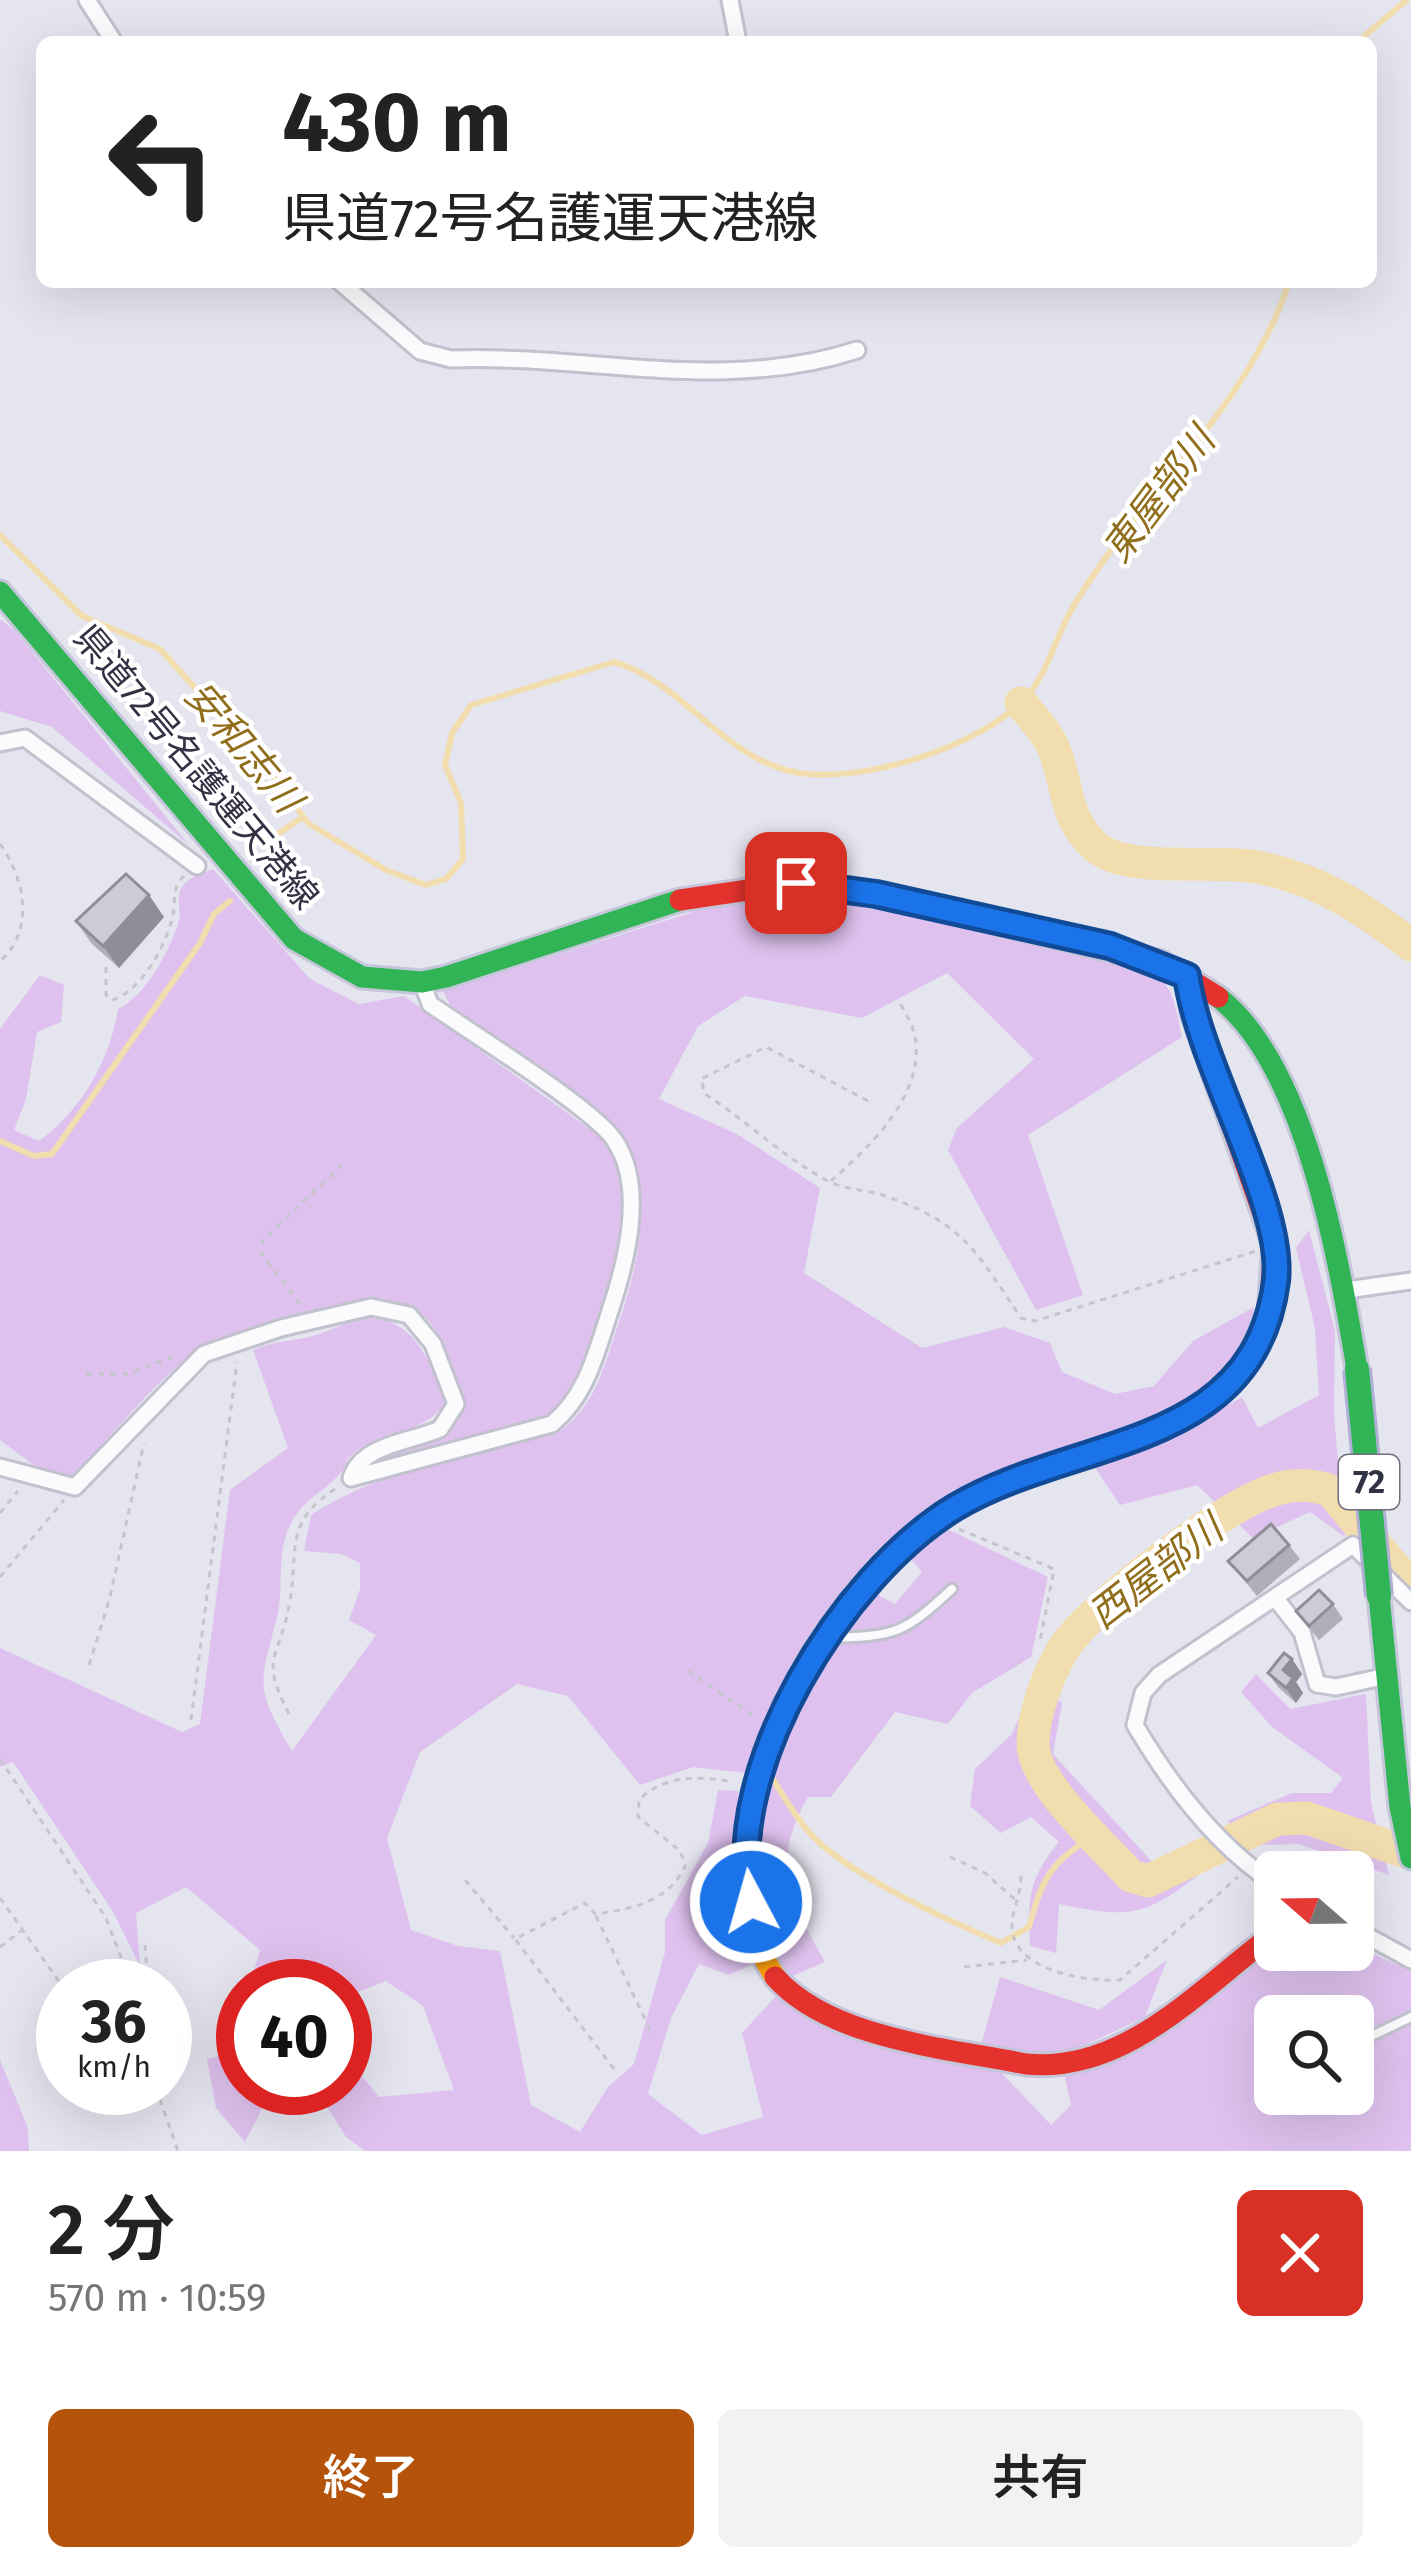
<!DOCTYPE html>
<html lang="ja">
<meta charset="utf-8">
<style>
:root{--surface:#fff;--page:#f2f2f2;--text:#222;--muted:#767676;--accent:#b45309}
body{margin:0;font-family:"Fira Sans","Noto Sans JP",sans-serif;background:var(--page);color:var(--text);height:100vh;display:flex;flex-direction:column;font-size:45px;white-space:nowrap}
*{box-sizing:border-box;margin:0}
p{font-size:39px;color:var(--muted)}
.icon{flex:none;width:66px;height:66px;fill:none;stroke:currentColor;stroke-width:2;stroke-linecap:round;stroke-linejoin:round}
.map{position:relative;height:2151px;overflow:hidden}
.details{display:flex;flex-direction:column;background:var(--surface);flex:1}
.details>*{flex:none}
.top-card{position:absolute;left:36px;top:36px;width:1341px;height:252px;border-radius:18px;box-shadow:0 12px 48px #0002;background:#fff;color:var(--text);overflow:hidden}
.needle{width:78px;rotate:290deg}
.fabs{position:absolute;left:1254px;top:1851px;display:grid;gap:24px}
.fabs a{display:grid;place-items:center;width:120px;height:120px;border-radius:18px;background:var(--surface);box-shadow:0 12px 48px #0002;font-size:60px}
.speed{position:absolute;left:36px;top:1959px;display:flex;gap:24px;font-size:60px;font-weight:700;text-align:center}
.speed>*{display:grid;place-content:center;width:156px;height:156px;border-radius:50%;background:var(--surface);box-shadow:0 12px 48px #0002;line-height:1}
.speed small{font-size:30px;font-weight:400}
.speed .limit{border:18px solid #d22;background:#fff;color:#111}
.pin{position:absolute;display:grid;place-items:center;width:102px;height:102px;color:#fff;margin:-51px;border-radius:24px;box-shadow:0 6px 18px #0006}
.me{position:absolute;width:132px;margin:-66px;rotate:354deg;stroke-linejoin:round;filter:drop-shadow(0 0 9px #0008)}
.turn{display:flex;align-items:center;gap:42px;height:252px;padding:0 48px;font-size:54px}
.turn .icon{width:156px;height:156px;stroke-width:2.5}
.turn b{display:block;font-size:84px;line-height:102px}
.round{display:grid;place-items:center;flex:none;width:126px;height:126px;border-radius:18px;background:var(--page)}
.headline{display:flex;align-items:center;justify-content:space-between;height:204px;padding:0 48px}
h1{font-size:72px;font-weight:600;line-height:90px}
.action{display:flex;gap:24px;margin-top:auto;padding:24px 48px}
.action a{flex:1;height:138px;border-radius:18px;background:var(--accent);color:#fff;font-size:48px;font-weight:600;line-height:138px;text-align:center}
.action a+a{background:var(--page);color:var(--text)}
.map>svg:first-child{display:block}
</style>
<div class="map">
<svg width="1411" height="2151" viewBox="0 0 1411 2151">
<rect width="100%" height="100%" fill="#e4e5ef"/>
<path fill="#dec1ee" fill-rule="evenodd" d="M0,619L15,631L189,845L52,727L0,711Z
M213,869L310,979L359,1004L404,996L605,1140C648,1204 599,1363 551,1415L361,1469C397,1433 429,1467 465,1405C454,1374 446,1328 415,1310C369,1284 239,1327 196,1353C160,1374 105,1444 73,1477L35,1466L0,1440V1029L40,975L64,985L61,1022L37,1032L26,1099L14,1130L39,1141C81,1111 110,1060 118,1009C145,997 171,949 179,920C181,911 177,899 180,891C185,878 201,874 213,869Z
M816,899C874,910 1137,949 1166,985C1175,996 1178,1022 1182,1037L1028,1135L1083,1295L1036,1310L948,1150L957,1128L1034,1059L947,973L862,1018L745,996L698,1026L659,1099L737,1134L820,1188L804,1273L922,1348L1004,1327L1050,1343L1062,1372L1115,1394L1154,1386L1193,1341L1254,1307C1255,1425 1014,1453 934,1504C879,1538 760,1710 746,1773L693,1767L640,1785L568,1696L517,1684L420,1752L387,1838L411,1930L458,1946L500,1951L531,2105L580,2132L608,2087L634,2064L665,1952V1920L708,1843L718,1790L738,1791L735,1883L755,1963L729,1975L699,1964L671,2018L648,2094L702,2135L763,2117L742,2033L777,1995L806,2019L894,2048L998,2069L1051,2125L1071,2105L1064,2073L1275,1944V1950H1353V1945L1411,1971V2151H365L346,2137L317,2091L268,2097L245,2142L216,2108L207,2059L243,2050V2088H345V2055L379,2097L454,2090L423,2006L386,1981L345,1997V1986H250L260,1950L186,1887L136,1913L140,1966L112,1910L13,1762L0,1767V1648L182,1732L200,1724L230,1490L288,1448L253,1350C275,1340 294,1342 316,1335C332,1331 353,1317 369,1318C416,1319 432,1366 446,1402C420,1439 384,1426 353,1454C339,1466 354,1455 343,1470C323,1496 297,1498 285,1539C278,1562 283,1589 278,1613C261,1683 252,1684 292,1751L376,1635L349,1620L360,1589V1563L341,1554L304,1551L311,1515C367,1479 435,1461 499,1444C518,1440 547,1441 561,1430C598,1404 606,1359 620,1319C685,1130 584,1099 450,1005L443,991L715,905ZM1275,2016H1353V2094H1275Z
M1309,1230L1335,1331L1334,1415L1345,1537L1310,1512L1253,1538L1197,1485L1120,1505L1094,1466L1180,1433L1242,1397L1258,1428L1319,1395L1315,1328L1296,1248Z
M943,1527L1048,1577L1031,1657L972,1693L948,1724L895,1712L831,1797H808C769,1867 789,1897 825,1962L785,1979C718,1808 778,1732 874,1593L895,1604L922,1572L908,1555Z
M1256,1674L1290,1709L1366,1694L1371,1803L1389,1875L1299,1844L1255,1845L1227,1821L1292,1793H1331L1343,1778L1272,1727L1241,1692Z
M1034,1684L1062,1703L1053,1754L1156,1866L1188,1852L1197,1876C1143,1918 1126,1918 1059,1904L1056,1953L1030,1946C1028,1897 1028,1880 1059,1842L1031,1817L1001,1833L970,1806L975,1769L1012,1734Z
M1167,1960L1145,2017C1076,2049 1059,2065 982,2042L1000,1977L1099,2010Z
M0,2060L28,2128L29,2151H0Z"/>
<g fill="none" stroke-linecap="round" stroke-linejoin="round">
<path stroke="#f2ddaf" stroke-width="6" d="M1357,42L1407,0
M0,535L82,616L160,649L259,759L309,824L386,870L426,885L446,879L463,859L461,803L445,765L452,733L471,705L614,662C684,682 724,761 799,773C865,783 972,748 1021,703C1047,678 1055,637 1073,607C1139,495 1248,409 1289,282
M269,840L303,817
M0,1141L34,1156L52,1154L200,943L214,914L230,901
M770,1775C782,1793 793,1813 807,1830C843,1873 949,1921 1001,1943L1029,1927C1043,1876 1050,1864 1094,1835"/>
<path stroke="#f2ddaf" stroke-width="33" d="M1021,703C1032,717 1046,731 1053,747C1069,784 1063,819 1096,847C1128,874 1212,859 1257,867C1319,879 1362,908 1411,945
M1411,1587L1331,1491C1311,1483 1288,1484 1268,1492C1220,1509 1091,1606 1064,1648C1048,1673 1033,1715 1033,1744C1033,1783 1104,1846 1131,1876L1148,1881L1277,1819L1307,1818L1411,1854"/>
<defs>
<path id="lane" d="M830,1638C896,1636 903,1634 952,1589
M1353,2045L1411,2017"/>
<path id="street" d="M87,0L114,42
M730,0L738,42
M340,282L420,351L451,359C588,354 723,394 857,350
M0,743L25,738L197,866
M1347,1290L1411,1281
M0,1467L75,1487L204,1354L281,1328L371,1307L409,1315L433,1344L456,1404L440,1429C411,1442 362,1444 351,1478
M351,1478L552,1424C587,1395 596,1353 610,1311C626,1263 646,1188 615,1141C596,1110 467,1030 430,1004L422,982
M1276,1599L1302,1632L1317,1684L1336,1687L1387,1676
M1275,1884C1216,1846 1171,1786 1135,1725L1143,1693L1159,1675L1353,1545L1411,1602
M1353,1928L1411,1960"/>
<path id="fast" d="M0,592L294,939L362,977L422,982L446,977L680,900
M1218,997C1307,1066 1339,1262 1357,1369
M1379,1596L1400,1807L1411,1858"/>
<path id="slow" d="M775,1977C681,1832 823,1582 956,1506C1023,1469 1100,1453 1169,1423"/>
<path id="jam" d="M680,900L796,883L876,894L1161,962L1218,997
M1169,1423L1212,1398L1247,1361L1269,1312L1274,1245L1192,1013L1187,976
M775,1977C830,2039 947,2048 1026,2064C1127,2074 1202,1986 1275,1933"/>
</defs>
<use href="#lane" stroke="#c1c2cd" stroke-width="14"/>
<use href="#street" stroke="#c1c2cd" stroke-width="21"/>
<use href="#fast" stroke="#c6c6db" stroke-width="27"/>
<use href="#slow" stroke="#c6c6db" stroke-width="27"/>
<use href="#jam" stroke="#c6c6db" stroke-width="27"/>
<path stroke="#c5c5cc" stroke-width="3" stroke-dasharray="6 6" stroke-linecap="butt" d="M0,844C24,877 36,930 0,961
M106,967V995L112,1000C141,991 164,949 172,919C177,901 170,890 184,876
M868,1101L766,1047L701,1079L705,1094C747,1121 783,1157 826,1180C846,1191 867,1189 888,1197C965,1224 977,1253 1021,1318L1035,1321L1256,1251
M831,1181C870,1146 925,1096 915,1036C913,1025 904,1011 899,1001
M300,1304L262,1254L263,1240L345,1162
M86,1374H128L176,1356
M0,1513L18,1491
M959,1529L1054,1569L1040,1641
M0,1577L64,1500
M89,1665L109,1601L144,1443
M688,1671L757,1718
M289,1714C259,1656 279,1660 289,1606C300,1554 281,1524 335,1489
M191,1720L237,1362
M0,1759L106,1918L132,1986
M950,1857L985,1873L1019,1903
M1021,1876C1021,1894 1013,1909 1012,1923C1009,1970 1085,1982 1120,1980L1238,1877
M465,1880L514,1938
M0,1898L63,1987
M596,1916L653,2036
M145,1945L148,1986
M0,1947L21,1931
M964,1967L1027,1960
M614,2069L515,1939L585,1903L595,1914C632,1909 670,1902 686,1864L679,1850L638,1817L639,1800C664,1774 701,1776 733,1782
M156,2088L178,2151"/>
<use href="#lane" stroke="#fbfbfd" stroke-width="8"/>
<use href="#street" stroke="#fbfbfd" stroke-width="15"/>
<use href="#fast" stroke="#30b455" stroke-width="21"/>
<use href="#slow" stroke="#ff9f0a" stroke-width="21"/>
<use href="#jam" stroke="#e5322d" stroke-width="21"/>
<defs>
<path id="fast-bridge" d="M1357,1369L1379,1596"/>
</defs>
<use href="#fast-bridge" stroke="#afb0d4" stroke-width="30" stroke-linecap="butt"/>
<use href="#fast-bridge" stroke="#30b455" stroke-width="24"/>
</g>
<path fill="#afafb9" d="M164,917L119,968L91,943L76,921Z
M1289,1545L1300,1559L1257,1596L1228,1561Z
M1333,1604L1343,1619L1319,1640L1296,1611Z
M1292,1659L1302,1674L1296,1682L1303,1693L1296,1703L1278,1687L1268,1673Z"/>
<path fill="#8e8f96" d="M149,895L164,917L119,968L103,946Z
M1292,1659L1302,1674L1296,1682L1303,1693L1296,1703L1286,1688L1283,1670Z"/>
<path fill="#cbccd7" stroke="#8e8f96" stroke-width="3" d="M126,874L149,895L103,946L76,921Z
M1271,1524L1289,1545L1247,1581L1228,1561Z
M1319,1590L1333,1604L1309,1626L1296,1611Z
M1284,1653L1292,1659L1283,1670L1293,1678L1286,1688L1268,1673Z"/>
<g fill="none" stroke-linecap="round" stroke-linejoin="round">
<defs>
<path id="route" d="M751,1902C721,1770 843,1576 954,1508C1073,1436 1254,1453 1276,1281C1285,1204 1199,1066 1187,976L1110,946L876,894L796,883"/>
</defs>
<use href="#route" stroke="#114b97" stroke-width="30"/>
<use href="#route" stroke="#1a73e8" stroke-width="21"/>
</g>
<g text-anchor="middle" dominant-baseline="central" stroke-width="9" stroke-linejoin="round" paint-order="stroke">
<rect fill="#fff" stroke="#6f707c" stroke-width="3" x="1339" y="1455" width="60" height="54" rx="9"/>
<g font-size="33" font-weight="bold" fill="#313344">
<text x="1369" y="1482">72</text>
</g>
<g font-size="36" fill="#313344" stroke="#fff">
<text transform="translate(196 767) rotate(50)">県道72号名護運天港線</text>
</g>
<g font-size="39" font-style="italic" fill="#906e1c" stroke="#fff">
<text transform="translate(1159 495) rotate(-53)">東屋部川</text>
<text transform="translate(243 747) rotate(50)">安和志川</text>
<text transform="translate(1156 1572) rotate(-38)">西屋部川</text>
</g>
</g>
</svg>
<div class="fabs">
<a><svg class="needle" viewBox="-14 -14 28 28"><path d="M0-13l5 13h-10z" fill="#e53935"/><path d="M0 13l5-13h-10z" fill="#767676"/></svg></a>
<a><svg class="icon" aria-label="search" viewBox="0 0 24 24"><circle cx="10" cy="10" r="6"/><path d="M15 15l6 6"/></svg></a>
</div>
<div class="speed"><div>36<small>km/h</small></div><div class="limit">40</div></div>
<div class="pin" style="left:796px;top:883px;background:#d93025"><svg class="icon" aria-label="arrive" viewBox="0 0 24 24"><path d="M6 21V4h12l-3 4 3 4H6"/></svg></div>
<svg class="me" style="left:751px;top:1902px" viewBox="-20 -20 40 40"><circle r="17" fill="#1a73e8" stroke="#fff" stroke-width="3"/><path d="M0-11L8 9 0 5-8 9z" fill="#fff"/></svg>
<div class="top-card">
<div class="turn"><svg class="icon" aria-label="left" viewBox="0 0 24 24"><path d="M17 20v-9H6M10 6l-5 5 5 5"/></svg><div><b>430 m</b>県道72号名護運天港線</div></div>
</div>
</div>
<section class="details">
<div class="headline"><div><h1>2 分</h1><p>570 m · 10:59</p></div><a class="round" style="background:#d93025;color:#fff"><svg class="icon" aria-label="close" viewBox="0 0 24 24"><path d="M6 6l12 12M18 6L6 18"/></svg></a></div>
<div class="action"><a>終了</a><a>共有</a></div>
</section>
